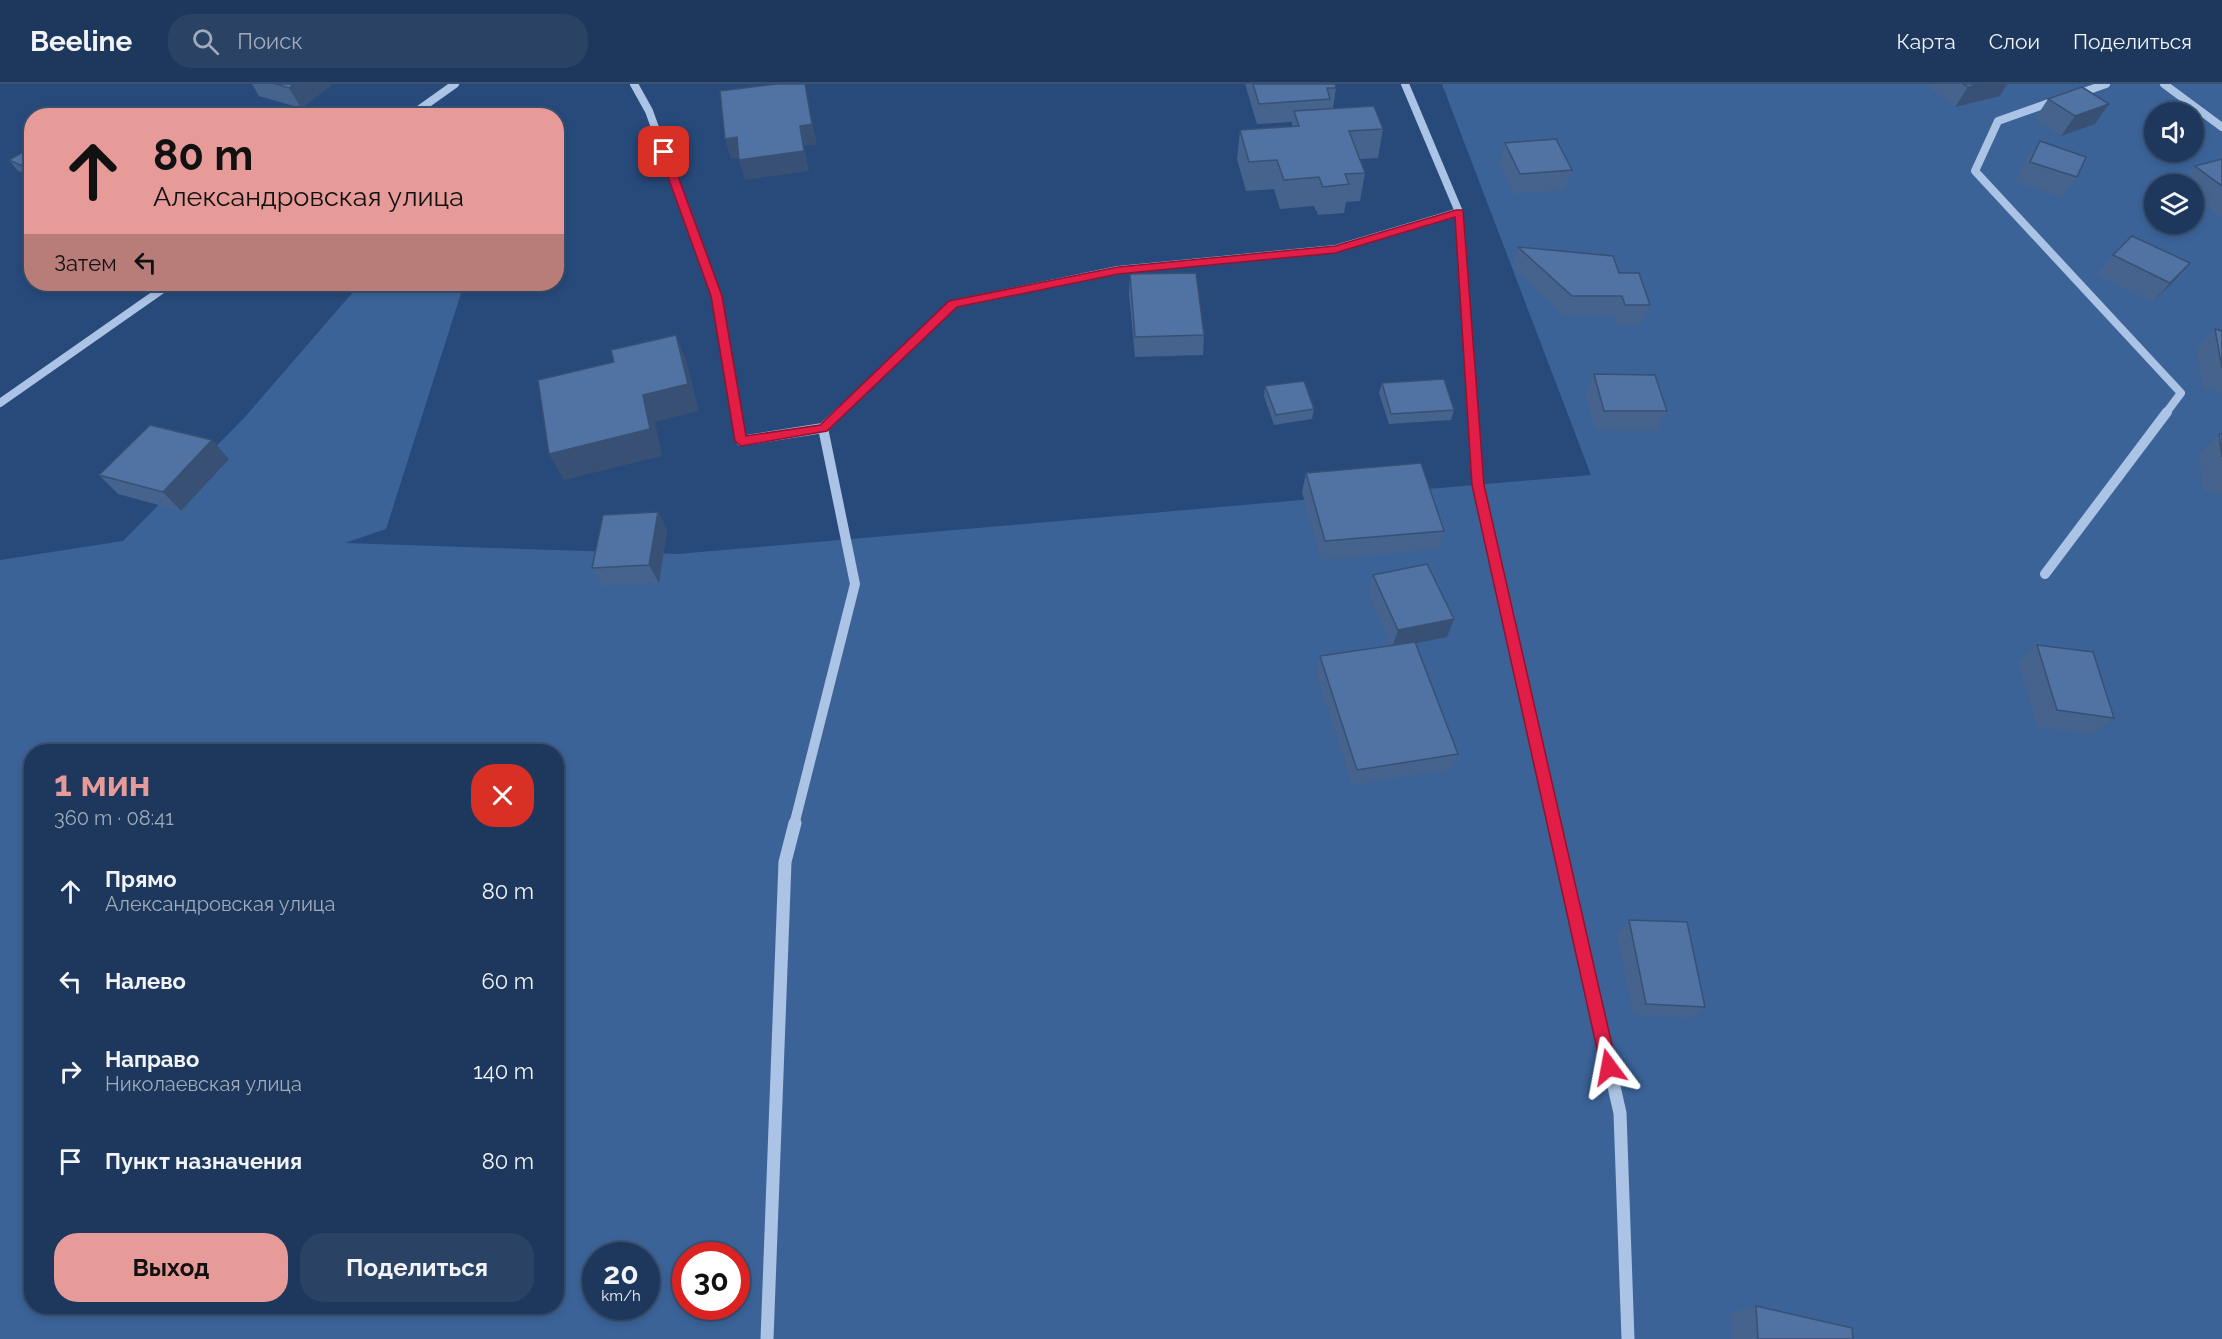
<!DOCTYPE html>
<html lang="ru">
<meta charset="utf-8">
<style>
:root{--surface:#1d385c;--page:#2a4365;--text:#f1f3f6;--muted:#a0acbb;--line:#3b5272;--accent:#e69b98}
body{margin:0;font-family:Raleway,sans-serif;background:var(--page);color:var(--text);height:100vh;display:flex;flex-direction:column;font-size:22px;white-space:nowrap}
*{box-sizing:border-box;margin:0}
p{font-size:20px;color:var(--muted)}
.icon{flex:none;width:33px;height:33px;fill:none;stroke:currentColor;stroke-width:2;stroke-linecap:round;stroke-linejoin:round}
.map{position:relative;flex:1;overflow:hidden}
.details{position:absolute;left:24px;top:660px;width:540px;height:570px;display:flex;flex-direction:column;background:var(--surface);border-radius:24px;box-shadow:0 3px 9px #0003,0 0 0 2px var(--line)}
.details>*{flex:none}
.guide{position:absolute;left:24px;top:24px;width:540px;height:183px;border-radius:24px;box-shadow:0 3px 9px #0003,0 0 0 2px var(--line);background:#e69b98;color:#111;overflow:hidden}
.buttons{position:absolute;left:2144px;top:18px;display:grid;gap:12px}
.buttons a{display:grid;place-items:center;width:60px;height:60px;border-radius:50%;background:var(--surface);box-shadow:0 3px 9px #0003,0 0 0 2px var(--line);font-size:30px}
.speed{position:absolute;left:582px;top:1158px;display:flex;gap:12px;font-size:30px;font-weight:700;text-align:center}
.speed>*{display:grid;place-content:center;width:78px;height:78px;border-radius:50%;background:var(--surface);box-shadow:0 3px 9px #0003,0 0 0 2px var(--line);line-height:1}
.speed small{font-size:15px;font-weight:400}
.speed .limit{border:9px solid #d22;background:#fff;color:#111}
.pin{position:absolute;display:grid;place-items:center;width:51px;height:51px;color:#fff;margin:-26px;border-radius:12px;box-shadow:0 3px 9px #0006}
.me{position:absolute;width:66px;margin:-33px;rotate:347deg;stroke-linejoin:round;filter:drop-shadow(0 0 4px #0008)}
.turn{display:flex;align-items:center;gap:21px;height:126px;padding:0 30px;font-size:27px}
.turn .icon{width:78px;height:78px;stroke-width:2.5}
.turn b{display:block;font-size:42px;line-height:51px}
.then{display:flex;align-items:center;height:57px;padding:0 30px;background:#0003;gap:12px;font-size:22px}
.round{display:grid;place-items:center;flex:none;width:63px;height:63px;border-radius:24px;background:var(--page)}
.overview{display:flex;align-items:center;justify-content:space-between;height:102px;padding:0 30px}
h1{font-size:36px;font-weight:700;line-height:45px;color:var(--accent)}
.button{display:flex;gap:12px;margin-top:auto;padding:12px 30px}
.button a{flex:1;height:69px;border-radius:24px;background:var(--accent);color:#111;font-size:24px;font-weight:700;line-height:69px;text-align:center}
.button a+a{background:var(--page);color:var(--text)}
ul{padding:0;list-style:none}
li{display:flex;align-items:center;gap:18px;height:90px;padding:0 30px}
li div{flex:1}
li b{display:block;font-size:22px}
li em{font-style:normal}
header{display:flex;align-items:center;gap:36px;box-sizing:border-box;height:84px;padding:0 30px;background:var(--surface);border-bottom:2px solid var(--line)}
header strong{font-size:28px}
nav{display:flex;gap:33px;margin-inline-start:auto;font-size:21px}
.search{width:420px;height:54px;background:var(--page);display:flex;align-items:center;gap:15px;box-sizing:border-box;padding:0 21px;border-radius:24px;color:var(--muted);font-size:22px}
.map>svg:first-child{display:block}
</style>
<header>
<strong>Beeline</strong>
<div class="search"><svg class="icon" aria-label="search" viewBox="0 0 24 24"><circle cx="10" cy="10" r="6"/><path d="M15 15l6 6"/></svg>Поиск</div>
<nav><a>Карта</a><a>Слои</a><a>Поделиться</a></nav>
</header>
<div class="map">
<svg width="2222" height="1255" viewBox="0 0 2222 1255">
<rect width="100%" height="100%" fill="#274a7b"/>
<path fill="#3b6398" fill-rule="evenodd" d="M1442,0H2222V1255H0V476L123,457L244,334L360,200H464L386,445L345,459L677,470L1591,391ZM2154,28H2193V68H2154ZM2154,100H2193V140H2154ZM32,668H556V1222H32ZM596,1172H646V1222H596ZM686,1172H736V1222H686Z"/>
<g fill="none" stroke-linecap="round" stroke-linejoin="round">
<path stroke="#abc3e4" stroke-width="8" d="M634,0L649,27L716,212L736,329
M1405,0L1459,128L1473,329
M2164,0L2222,43
M2075,11L2106,0
M2057,16L1998,37L1975,87L2181,309L2166,329
M410,32L455,0
M0,319L170,200
M839,329L953,220L1118,186L1335,165L1459,128"/>
<path stroke="#abc3e4" stroke-width="10" d="M736,328L741,357L823,344L840,328
M1473,328L1478,401L1555,741
M2045,490L2167,328
M794,741L855,500L823,344"/>
<path stroke="#abc3e4" stroke-width="13" d="M1554,739L1620,1029L1628,1255
M767,1255L785,778L795,739"/>
</g>
<path fill="#45638d" d="M252,0H333L301,24L259,12Z
M1245,0H1335L1336,4L1333,24H1329V25L1383,45L1378,74L1360,75L1365,89L1360,117L1346,118L1344,129L1318,131L1314,122L1280,125L1274,105L1246,107L1237,75L1240,46L1292,43V38L1257,40Z
M1929,0H2007L2000,12L1955,23L1927,2Z
M2048,15L2095,40L2061,52L2035,35Z
M2040,57L2077,93L2062,113L2015,98L2025,77Z
M1505,59L1572,86L1565,106L1514,110L1499,79Z
M32,63V92L18,87L9,76Z
M2222,75V134L2193,113V100H2180L2195,82Z
M1518,163L1619,189L1650,221L1641,241H1616L1613,232H1564L1512,183Z
M2113,171L2172,199L2153,218L2096,191Z
M1130,190L1204,251L1203,271L1135,273L1129,210Z
M2215,245L2222,247V309L2203,304L2196,265Z
M1594,290L1667,327L1657,347L1595,346L1585,310Z
M1382,299L1454,326L1451,336L1389,340L1379,309Z
M1265,302L1314,325L1312,335L1274,341L1264,312Z
M2219,350H2222V411L2203,407L2199,369Z
M212,356L229,375L181,427L118,410L99,391Z
M1306,389L1444,447L1438,465L1321,476L1302,408Z
M658,428L667,446L659,499L602,502L592,484Z
M1373,491L1454,535L1447,553L1416,559L1458,670L1451,685L1352,701L1316,589L1320,572L1391,561L1368,509Z
M2037,561L2114,634L2093,650L2037,643L2018,578Z
M1629,836L1705,923L1691,934L1633,931L1617,849Z
M1756,1222L1853,1255H1732L1730,1229Z"/>
<path fill="#385073" d="M294,0H333L301,24L289,4Z
M805,0L817,61L804,62L809,87L745,96L739,76Z
M1980,0H2007L2000,12L1955,23L1968,3Z
M2109,20L2095,40L2061,52L2075,32Z
M737,53L743,73L731,75L725,55Z
M2190,179L2172,199L2153,218L2170,199Z
M676,251L687,279L699,327L655,338L662,372L564,396L549,370L643,311Z
M212,356L229,375L181,427L163,408Z
M658,428L667,446L659,499L649,481Z
M1454,535L1447,553L1392,564L1398,546Z"/>
<path fill="#5073a4" stroke="#385073" stroke-width="1.5" d="M276,0H294L289,4Z
M777,0H805L812,40L800,42L804,67L739,76L737,53L725,55L720,7Z
M1253,0H1335L1336,4H1327L1330,15L1259,20Z
M1963,0H1980L1968,3Z
M2082,3L2109,20L2075,32L2048,15Z
M1374,22L1383,45L1349,47L1365,89L1345,90L1349,100L1323,103L1319,93L1284,96L1277,76L1249,78L1240,46L1299,42L1294,27Z
M1556,55L1572,86L1520,90L1505,59Z
M2040,57L2086,73L2077,93L2030,78Z
M32,63V86L9,76Z
M2222,75V102L2195,82Z
M2132,152L2190,179L2170,199L2113,171Z
M1518,163L1613,172L1619,189H1639L1650,221H1625L1622,212H1572Z
M1196,189L1204,251L1135,253L1130,190Z
M2215,245L2222,247V284Z
M676,251L688,300L643,311L650,345L549,370L538,296L614,278L611,266Z
M1594,290L1655,291L1667,327H1604Z
M1444,295L1454,326L1391,330L1382,299Z
M1304,297L1314,325L1276,331L1265,302Z
M150,341L212,356L163,408L99,391Z
M2219,350H2222V373Z
M1421,379L1444,447L1325,457L1306,389Z
M658,428L649,481L592,484L603,431Z
M1427,480L1454,535L1398,546L1373,491Z
M1415,558L1458,670L1357,686L1320,572Z
M2037,561L2093,568L2114,634L2057,626Z
M1629,836L1687,838L1705,923L1646,920Z
M1756,1222L1852,1244L1853,1255H1758Z"/>
<path fill="#e11d48" stroke="#92132f" stroke-width="1.5" d="M661,66L669,68L722,212L746,352L820,341L949,217L1118,183L1335,162L1456,126H1463L1484,401L1617,983L1615,988L1609,991L1604,988L1601,983L1472,401L1455,133L1335,169L1118,190L957,223L827,347L741,362L735,357L711,212L659,68Z"/>
</svg>
<div class="buttons">
<a><svg class="icon" aria-label="sound" viewBox="0 0 24 24"><path d="M4 9h4l5-4v14l-5-4H4zM17 9q2 3 0 6"/></svg></a>
<a><svg class="icon" aria-label="layers" viewBox="0 0 24 24"><path d="M12 4l9 5-9 5-9-5zM3 14l9 5 9-5"/></svg></a>
</div>
<div class="speed"><div>20<small>km/h</small></div><div class="limit">30</div></div>
<div class="pin" style="left:664px;top:68px;background:#d93025"><svg class="icon" aria-label="arrive" viewBox="0 0 24 24"><path d="M6 21V4h12l-3 4 3 4H6"/></svg></div>
<svg class="me" style="left:1609px;top:983px" viewBox="-20 -20 40 40"><path d="M0-17L14 15 0 8-14 15z" fill="#e11d48" stroke="#fff" stroke-width="4"/></svg>
<div class="guide">
<div class="turn"><svg class="icon" aria-label="ahead" viewBox="0 0 24 24"><path d="M12 20V5M6 11l6-6 6 6"/></svg><div><b>80 m</b>Александровская улица</div></div>
<div class="then">Затем<svg class="icon" aria-label="left" viewBox="0 0 24 24"><path d="M17 20v-9H6M10 6l-5 5 5 5"/></svg></div>
</div>
<section class="details">
<div class="overview"><div><h1>1 мин</h1><p>360 m · 08:41</p></div><a class="round" style="background:#d93025;color:#fff"><svg class="icon" aria-label="close" viewBox="0 0 24 24"><path d="M6 6l12 12M18 6L6 18"/></svg></a></div>
<ul>
<li><svg class="icon" aria-label="ahead" viewBox="0 0 24 24"><path d="M12 20V5M6 11l6-6 6 6"/></svg><div><b>Прямо</b><p>Александровская улица</p></div><em>80 m</em></li>
<li><svg class="icon" aria-label="left" viewBox="0 0 24 24"><path d="M17 20v-9H6M10 6l-5 5 5 5"/></svg><div><b>Налево</b></div><em>60 m</em></li>
<li><svg class="icon" aria-label="right" viewBox="0 0 24 24"><path d="M7 20v-9h11M14 6l5 5-5 5"/></svg><div><b>Направо</b><p>Николаевская улица</p></div><em>140 m</em></li>
<li><svg class="icon" aria-label="arrive" viewBox="0 0 24 24"><path d="M6 21V4h12l-3 4 3 4H6"/></svg><div><b>Пункт назначения</b></div><em>80 m</em></li>
</ul>
<div class="button"><a>Выход</a><a>Поделиться</a></div>
</section>
</div>
